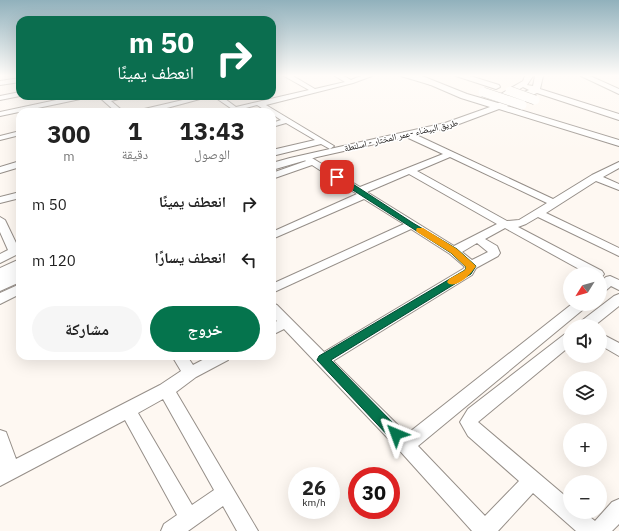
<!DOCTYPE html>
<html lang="ar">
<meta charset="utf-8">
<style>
:root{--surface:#fff;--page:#f6f6f6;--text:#222;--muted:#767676;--accent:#05744d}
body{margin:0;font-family:"IBM Plex Sans","Noto Naskh Arabic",sans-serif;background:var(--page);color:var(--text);direction:rtl;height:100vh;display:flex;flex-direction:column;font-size:15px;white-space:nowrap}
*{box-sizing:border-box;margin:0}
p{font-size:13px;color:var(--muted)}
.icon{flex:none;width:22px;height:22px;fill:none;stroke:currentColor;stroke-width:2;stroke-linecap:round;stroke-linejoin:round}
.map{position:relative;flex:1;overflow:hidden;direction:ltr}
.panel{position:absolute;left:16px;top:108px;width:260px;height:252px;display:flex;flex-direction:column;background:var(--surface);border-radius:12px;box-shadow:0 4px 16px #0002;direction:rtl}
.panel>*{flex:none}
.hud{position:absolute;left:16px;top:16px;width:260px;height:84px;border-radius:12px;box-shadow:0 4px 16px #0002;direction:rtl;background:#0b6e4f;color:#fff;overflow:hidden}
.needle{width:26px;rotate:233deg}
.controls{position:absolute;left:563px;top:267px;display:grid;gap:8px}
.controls a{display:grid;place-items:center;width:44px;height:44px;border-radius:50%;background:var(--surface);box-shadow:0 4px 16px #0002;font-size:20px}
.speed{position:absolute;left:288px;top:467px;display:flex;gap:8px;font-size:20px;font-weight:700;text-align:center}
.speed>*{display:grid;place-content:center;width:52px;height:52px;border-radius:50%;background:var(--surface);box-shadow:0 4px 16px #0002;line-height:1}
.speed small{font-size:10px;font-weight:400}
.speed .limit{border:6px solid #d22;background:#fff;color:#111}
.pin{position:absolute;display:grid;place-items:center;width:34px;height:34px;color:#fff;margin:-17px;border-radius:8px;box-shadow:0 2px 6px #0006}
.me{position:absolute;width:44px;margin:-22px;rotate:316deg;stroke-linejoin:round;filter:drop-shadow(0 0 3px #0008)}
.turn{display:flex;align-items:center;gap:14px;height:84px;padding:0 16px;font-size:18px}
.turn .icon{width:52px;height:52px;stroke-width:2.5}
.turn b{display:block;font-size:28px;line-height:34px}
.eta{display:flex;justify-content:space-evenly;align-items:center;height:68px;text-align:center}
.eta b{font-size:24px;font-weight:800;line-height:28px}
.cta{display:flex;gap:8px;margin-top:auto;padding:8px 16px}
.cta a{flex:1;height:46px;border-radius:24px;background:var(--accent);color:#fff;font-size:16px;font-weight:800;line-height:46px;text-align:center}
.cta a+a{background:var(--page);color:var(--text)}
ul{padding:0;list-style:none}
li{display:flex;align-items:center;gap:12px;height:56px;padding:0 16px}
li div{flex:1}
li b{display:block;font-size:15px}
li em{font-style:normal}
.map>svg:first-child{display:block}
</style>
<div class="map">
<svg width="619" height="531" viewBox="0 0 619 531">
<rect width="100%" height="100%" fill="#fef8f2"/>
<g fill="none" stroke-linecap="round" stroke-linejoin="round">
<defs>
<path id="minor" d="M284,76H293L315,89L345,82L335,76H344L351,80L361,76H372L353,83L266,105L334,146L330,149L321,144L272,156V150L315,140L286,123L272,127V123L281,120L272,114V112H268L257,105L235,111L213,96H221L236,107L309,90Z
M401,76H413L434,83L431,85Z
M581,76H590L619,89V94Z
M20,78V82L0,85V81Z
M20,92V96L0,100V96Z
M75,96H88L85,98L0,116V112Z
M98,96H105L107,98L130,96L111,101L124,112H116Z
M200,96H211L152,112H139L140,110Z
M20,131V135L0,140V136Z
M404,132H410L553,199L592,175L619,162V168L603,177L619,184V190L596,181L546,213L619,248V256L538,217L526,224L518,227L602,271L604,274L602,277H600V274H588L505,228L485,239L497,246L500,253L498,256L476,268L472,275L333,361L407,434L572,304H588L586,307L418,446L485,516L519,481L468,436L460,422L468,409L565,334L570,333V346L478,422L570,500V512H584L595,521L612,502L619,499V524L612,531H576L533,493L498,531H472L400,451L284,329L272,335V324L277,321L272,316V303L277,305L324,352L463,269L465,267L450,254L411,229L272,293V284L404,224L364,199L272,239V232L357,194L312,165L272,179V173L306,161L303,158L307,155L360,187L443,154L404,136ZM450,157L547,203L519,220L507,221L417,171ZM409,174L497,224L454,246L367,192ZM477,243L488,252L472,260L462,252Z
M20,161V167L0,173V167Z
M20,192V198L0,203V197Z
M0,217L5,220L17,245L20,244V253L0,263V254L8,250L0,232Z
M610,276L619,280V290L611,286L604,292L600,293V282L606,277Z
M20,284V294L0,304V293Z
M619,294V306L594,326H578L580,322L614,296Z
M600,333L619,343V356L600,345Z
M172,356H187L193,365L210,356H230L228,360L196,377L176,392L258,531H237L223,506L188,531H161L164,524L177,515L125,420L0,486V430L6,432L16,459L160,385L181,371ZM163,399L214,490L192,505L138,413Z"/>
<path id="major" d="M410,76H422L467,94L498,103L529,90L523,87L506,97L503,98L499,95L523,81L525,76H533L527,85L533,86L535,76H543L540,89L619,114V120L537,93L507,106L619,140V146L499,109L451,127L317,157L272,170V163L290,158L445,123L490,107L461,98Z
M456,76H470L499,85L500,87L496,89Z
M20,259V282L0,291V268Z"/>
</defs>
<use href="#minor" stroke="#968f89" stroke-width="2"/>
<use href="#major" stroke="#968f89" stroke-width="2"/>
<use href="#minor" fill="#fff" fill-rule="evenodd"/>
<use href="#major" fill="#fff" fill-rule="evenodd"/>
<defs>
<path id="major-bridge" d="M510,91L535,100
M483,92L522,105"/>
</defs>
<use href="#major-bridge" stroke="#968f89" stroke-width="10" stroke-linecap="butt"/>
<use href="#major-bridge" stroke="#fff" stroke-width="9"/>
</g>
<linearGradient id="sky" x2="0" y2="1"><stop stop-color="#91b1bc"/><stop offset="0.5" stop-color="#fffcf9"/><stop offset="1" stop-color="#fffcf9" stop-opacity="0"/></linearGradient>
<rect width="619" height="151" fill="url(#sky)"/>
<path fill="#05744d" stroke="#034b32" d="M334,175H339L413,223L457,249L476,266L471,274L331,360L400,430L402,434L400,439L396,440L391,439L317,360L319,356L465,270L466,267L451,253L334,178Z"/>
<path fill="#f59e0b" d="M417,228H423L457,249L476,266C471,274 459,287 449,284L447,282L449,279L465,270L466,267L451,253L417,232L416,230Z"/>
<g text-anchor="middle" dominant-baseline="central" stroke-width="3" stroke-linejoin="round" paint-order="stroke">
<g font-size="9" fill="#13100e" stroke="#fff">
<text transform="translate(401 135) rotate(-13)">طريق البيضاء -عمر المختار - اسلنطة</text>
</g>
</g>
</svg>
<div class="controls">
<a><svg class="needle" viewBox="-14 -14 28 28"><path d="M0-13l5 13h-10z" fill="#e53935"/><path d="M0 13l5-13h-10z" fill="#767676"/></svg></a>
<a><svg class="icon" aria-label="sound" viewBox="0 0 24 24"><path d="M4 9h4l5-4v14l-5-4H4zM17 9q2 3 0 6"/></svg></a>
<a><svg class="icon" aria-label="layers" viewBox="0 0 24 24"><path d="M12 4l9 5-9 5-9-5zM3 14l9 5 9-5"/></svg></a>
<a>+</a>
<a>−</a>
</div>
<div class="speed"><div>26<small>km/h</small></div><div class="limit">30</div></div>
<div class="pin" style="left:337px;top:177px;background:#d93025"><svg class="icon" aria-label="arrive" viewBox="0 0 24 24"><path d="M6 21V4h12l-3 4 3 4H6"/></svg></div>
<svg class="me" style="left:396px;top:434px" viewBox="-20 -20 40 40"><path d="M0-17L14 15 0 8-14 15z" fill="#05744d" stroke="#fff" stroke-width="4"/></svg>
<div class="hud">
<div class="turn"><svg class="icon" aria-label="right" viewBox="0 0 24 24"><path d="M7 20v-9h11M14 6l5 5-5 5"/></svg><div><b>50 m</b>انعطف يمينًا</div></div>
</div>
<section class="panel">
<div class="eta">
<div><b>13:43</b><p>الوصول</p></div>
<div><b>1</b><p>دقيقة</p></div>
<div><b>300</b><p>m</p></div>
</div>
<ul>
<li><svg class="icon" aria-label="right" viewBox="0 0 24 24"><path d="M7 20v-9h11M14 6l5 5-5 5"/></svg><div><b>انعطف يمينًا</b></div><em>50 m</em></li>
<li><svg class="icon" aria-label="left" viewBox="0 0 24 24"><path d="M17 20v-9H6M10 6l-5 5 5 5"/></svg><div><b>انعطف يسارًا</b></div><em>120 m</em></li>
</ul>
<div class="cta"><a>خروج</a><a>مشاركة</a></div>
</section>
</div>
